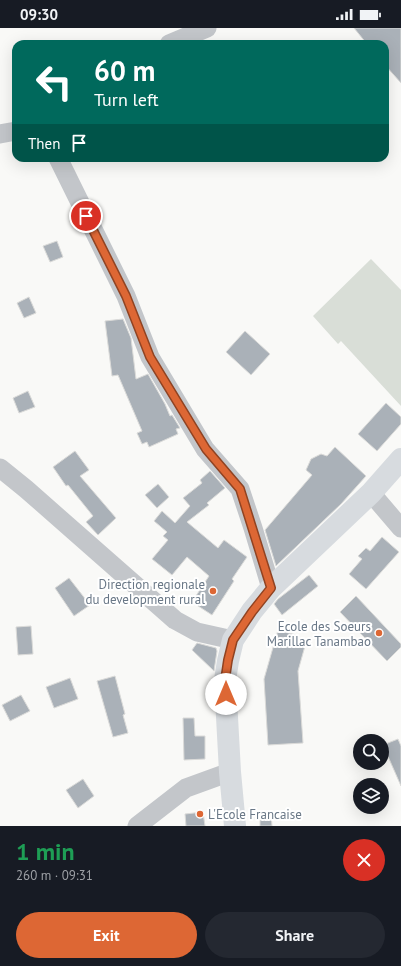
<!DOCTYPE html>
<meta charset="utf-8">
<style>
:root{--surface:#171b24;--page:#242831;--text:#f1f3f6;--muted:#9ea1a6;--accent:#dd6734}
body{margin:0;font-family:"PT Sans",sans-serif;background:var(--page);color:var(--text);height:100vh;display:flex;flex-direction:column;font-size:15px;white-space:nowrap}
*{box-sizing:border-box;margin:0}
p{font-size:13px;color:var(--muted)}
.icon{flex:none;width:22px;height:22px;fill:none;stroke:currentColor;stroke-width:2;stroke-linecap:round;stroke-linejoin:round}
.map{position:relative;height:798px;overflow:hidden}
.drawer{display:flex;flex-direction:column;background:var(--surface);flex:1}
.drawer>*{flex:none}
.banner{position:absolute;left:12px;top:12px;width:377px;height:122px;border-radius:12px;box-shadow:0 4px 16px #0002;background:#00695c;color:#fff;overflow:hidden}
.tools{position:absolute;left:353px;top:706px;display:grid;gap:8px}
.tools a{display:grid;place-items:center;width:36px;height:36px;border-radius:50%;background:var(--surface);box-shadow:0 4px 16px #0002;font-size:20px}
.pin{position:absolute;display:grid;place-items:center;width:34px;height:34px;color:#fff;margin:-17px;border:2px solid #fff;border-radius:50%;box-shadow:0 1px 4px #0007}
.me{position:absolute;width:44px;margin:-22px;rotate:0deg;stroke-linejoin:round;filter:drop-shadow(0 0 3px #0008)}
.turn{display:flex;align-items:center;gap:14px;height:84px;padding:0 16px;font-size:18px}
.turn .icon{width:52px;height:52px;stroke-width:2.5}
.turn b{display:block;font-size:28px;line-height:34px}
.then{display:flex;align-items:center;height:38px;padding:0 16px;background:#0003;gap:8px;font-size:15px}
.round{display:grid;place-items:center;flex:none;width:42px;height:42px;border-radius:21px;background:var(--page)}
.summary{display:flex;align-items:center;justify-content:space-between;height:68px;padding:0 16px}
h1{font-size:24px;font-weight:600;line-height:30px;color:#1e9e55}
.cta{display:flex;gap:8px;margin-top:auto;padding:8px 16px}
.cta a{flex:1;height:46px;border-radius:24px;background:var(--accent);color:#fff;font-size:16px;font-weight:600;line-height:46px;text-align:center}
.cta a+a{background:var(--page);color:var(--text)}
.status{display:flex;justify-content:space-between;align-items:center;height:28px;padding:0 20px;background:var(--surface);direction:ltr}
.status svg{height:11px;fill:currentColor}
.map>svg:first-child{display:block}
</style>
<div class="status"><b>09:30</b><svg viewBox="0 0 49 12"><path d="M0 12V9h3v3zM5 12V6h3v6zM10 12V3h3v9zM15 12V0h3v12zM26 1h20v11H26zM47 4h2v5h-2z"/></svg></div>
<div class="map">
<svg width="401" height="798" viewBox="0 0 401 798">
<rect width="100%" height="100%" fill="#f9f9f7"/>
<path fill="#d9ded7" d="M371,231L401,262V378L341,313L338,316L313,288Z"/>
<path fill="#aab1b8" stroke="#dbdbd9" d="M354,0H401V55L385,37V16H367Z
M57,213L63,229L50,234L43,218Z
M29,269L36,285L24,290L17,275Z
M123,291L131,310L136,351L148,346L165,376L170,388L172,387L180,400L176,401L178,406L149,419L147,414L142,416L137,405L142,403L118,347L112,348L105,293Z
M245,303L270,326L251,347L226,324Z
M28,363L35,379L19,385L13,370Z
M386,375L401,389V396L377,423L358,406Z
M335,419L366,448L341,476L276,538L265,502L312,447L306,442L311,431L321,426L327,428Z
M75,423L89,442L80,448L116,490L98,507L86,494L93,488L68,457L66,458L53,439Z
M210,443L225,460L207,475L209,477L187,494L218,520L224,512L247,529L232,551L234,553L212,587L192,574L209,548L187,529L172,547L152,531L168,512L163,508L167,504L154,493L162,483L175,495L190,478L183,470L202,455L200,452Z
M158,456L169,469L157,480L145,467Z
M382,509L399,524L366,561L349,546L362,531L358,528L366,520L370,523Z
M309,547L318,558L282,587L274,576L278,571Z
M69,550L90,577L74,588L55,560Z
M356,568L401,616V619L387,633L340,584Z
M31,598L33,626L18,627L16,599Z
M278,602L296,607L294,615L305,618L298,643L303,715L268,717L264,651Z
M197,615L216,620L217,623L214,643L192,622Z
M115,648L125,686L123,687L128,705L113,709L97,653Z
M70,650L78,671L54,680L46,659Z
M21,667L30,683L10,693L2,677Z
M183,690H194L195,708H205V731L184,732Z
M398,711L401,718V758L383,717Z
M83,751L94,768L78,780L66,762Z
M203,784L205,798H186L185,786Z
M260,785H271L272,798H260Z"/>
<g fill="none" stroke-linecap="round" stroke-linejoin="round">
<path stroke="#c3c6ca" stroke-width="19" d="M169,16L207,0
M0,106L16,103
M58,130L126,268L150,329L205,421L240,461L253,500L271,560
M0,440L26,461L175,592L197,604L233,612
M371,465L401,500
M137,798L186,760L230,744"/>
<path stroke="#d7dbdf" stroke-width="22" d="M235,798L230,744L225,652L228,633L233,612L252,583L271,560L371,465L401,431"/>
</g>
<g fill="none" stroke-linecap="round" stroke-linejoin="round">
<defs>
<path id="route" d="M86,188L126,268L150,329L206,421L240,461L271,560L252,584L233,612L228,632L225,652L226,666"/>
</defs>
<use href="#route" stroke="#904322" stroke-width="10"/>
<use href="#route" stroke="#dd6734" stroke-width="7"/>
</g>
<g fill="#dd6734" stroke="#fff" stroke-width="1.5">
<circle cx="213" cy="563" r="4"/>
<circle cx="379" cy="605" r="4"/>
<circle cx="200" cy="786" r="4"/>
</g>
<g text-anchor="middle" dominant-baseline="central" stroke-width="4" stroke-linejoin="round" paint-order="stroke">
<g font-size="13" fill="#6a7887" stroke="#fff" text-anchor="end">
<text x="205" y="556">Direction regionale<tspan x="205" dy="15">du development rural</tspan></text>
<text x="371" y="598">Ecole des Soeurs<tspan x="371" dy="15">Marillac Tanambao</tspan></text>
<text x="208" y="786" text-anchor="start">L'Ecole Francaise</text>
</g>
</g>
</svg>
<div class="tools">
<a><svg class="icon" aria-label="search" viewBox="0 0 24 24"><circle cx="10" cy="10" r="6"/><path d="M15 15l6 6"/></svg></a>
<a><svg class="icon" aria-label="layers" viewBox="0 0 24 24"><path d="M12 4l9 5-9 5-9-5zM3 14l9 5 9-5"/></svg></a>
</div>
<div class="pin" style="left:86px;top:188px;background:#d93025"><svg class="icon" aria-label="arrive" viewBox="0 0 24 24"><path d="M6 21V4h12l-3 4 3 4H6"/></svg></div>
<svg class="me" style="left:226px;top:666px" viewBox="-20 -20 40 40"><circle r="19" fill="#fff"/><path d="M0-13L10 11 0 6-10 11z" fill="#dd6734"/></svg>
<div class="banner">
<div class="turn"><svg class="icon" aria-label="left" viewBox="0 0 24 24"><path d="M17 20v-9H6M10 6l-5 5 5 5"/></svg><div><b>60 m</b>Turn left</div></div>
<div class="then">Then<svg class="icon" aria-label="arrive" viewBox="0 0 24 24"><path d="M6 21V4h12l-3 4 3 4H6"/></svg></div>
</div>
</div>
<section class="drawer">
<div class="summary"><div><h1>1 min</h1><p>260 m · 09:31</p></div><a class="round" style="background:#d93025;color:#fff"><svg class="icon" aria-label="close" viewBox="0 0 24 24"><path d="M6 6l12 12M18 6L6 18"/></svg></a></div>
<div class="cta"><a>Exit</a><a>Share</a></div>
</section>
